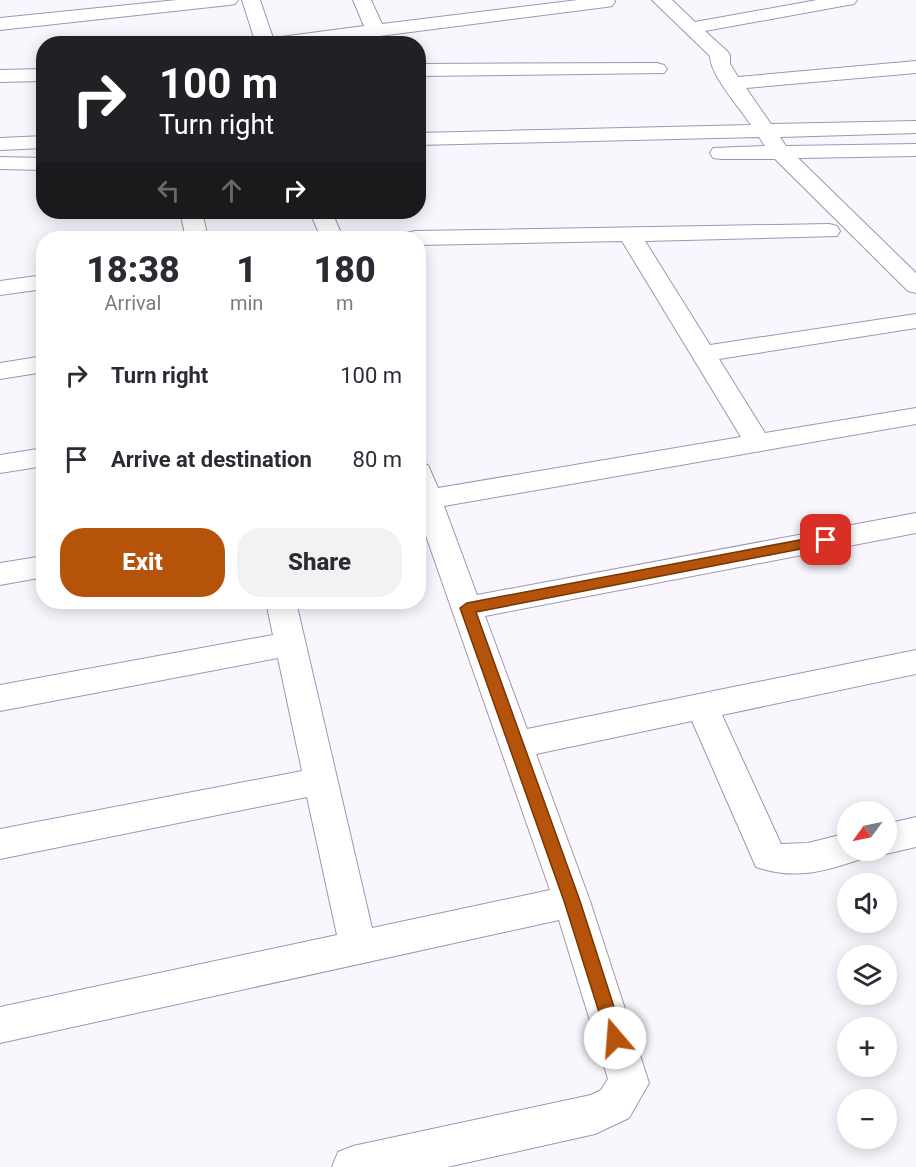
<!DOCTYPE html>
<meta charset="utf-8">
<style>
:root{--surface:#fff;--page:#f2f2f3;--text:#2b2b33;--muted:#7c7c81;--accent:#b45309}
body{margin:0;font-family:Roboto,sans-serif;background:var(--page);color:var(--text);height:100vh;display:flex;flex-direction:column;font-size:22px;white-space:nowrap}
*{box-sizing:border-box;margin:0}
p{font-size:20px;color:var(--muted)}
.icon{flex:none;width:33px;height:33px;fill:none;stroke:currentColor;stroke-width:2;stroke-linecap:round;stroke-linejoin:round}
.map{position:relative;flex:1;overflow:hidden}
.side{position:absolute;left:36px;top:231px;width:390px;height:378px;display:flex;flex-direction:column;background:var(--surface);border-radius:24px;box-shadow:0 3px 15px #0003}
.side>*{flex:none}
.hud{position:absolute;left:36px;top:36px;width:390px;height:183px;border-radius:24px;box-shadow:0 3px 15px #0003;background:#202124;color:#fff;overflow:hidden}
.needle{width:39px;rotate:237deg}
.controls{position:absolute;left:837px;top:801px;display:grid;gap:12px}
.controls a{display:grid;place-items:center;width:60px;height:60px;border-radius:50%;background:var(--surface);box-shadow:0 3px 15px #0003;font-size:30px}
.pin{position:absolute;display:grid;place-items:center;width:51px;height:51px;color:#fff;margin:-26px;border-radius:12px;box-shadow:0 3px 9px #0006}
.me{position:absolute;width:66px;margin:-33px;rotate:342deg;stroke-linejoin:round;filter:drop-shadow(0 0 4px #0008)}
.turn{display:flex;align-items:center;gap:21px;height:126px;padding:0 24px;font-size:27px}
.turn .icon{width:78px;height:78px;stroke-width:2.5}
.turn b{display:block;font-size:42px;line-height:51px}
.lanes{display:flex;align-items:center;height:57px;padding:0 24px;background:#0003;justify-content:center;gap:30px;direction:ltr}
.lanes .off{opacity:.35}
.eta{display:flex;justify-content:space-evenly;align-items:center;height:102px;text-align:center}
.eta b{font-size:36px;font-weight:800;line-height:42px}
.button{display:flex;gap:12px;margin-top:auto;padding:12px 24px}
.button a{flex:1;height:69px;border-radius:24px;background:var(--accent);color:#fff;font-size:24px;font-weight:800;line-height:69px;text-align:center}
.button a+a{background:var(--page);color:var(--text)}
ul{padding:0;list-style:none}
li{display:flex;align-items:center;gap:18px;height:84px;padding:0 24px}
li div{flex:1}
li b{display:block;font-size:22px}
li em{font-style:normal}
.map>svg:first-child{display:block}
</style>
<div class="map">
<svg width="916" height="1167" viewBox="0 0 916 1167">
<rect width="100%" height="100%" fill="#f9f7fd"/>
<g fill="none" stroke-linecap="round" stroke-linejoin="round">
<defs>
<path id="minor" d="M177,0H238L235,4L229,5L0,30V18Z
M242,0H260L273,38L364,26L353,0H371L382,24L578,0H614L615,2L612,6L606,7L317,44H256Z
M652,0H672L695,22L817,0H857L854,4L848,5L705,31L727,51L730,55V64L738,77L916,61V73L746,88L771,124L916,121V133L780,137L786,146L916,144V156L798,158L916,273V293L908,291L775,159H721L713,158L710,153L713,148L765,146L759,137L418,145V133L751,125C740,108 710,75 710,56Z
M657,63L664,65L667,69L664,73L418,76V64Z
M44,69V81L0,82V70Z
M44,136V148L0,150V138Z
M0,157L44,158V170L0,169Z
M180,212H202L208,238H186Z
M310,212H332L343,238H321Z
M829,224L837,226L840,231L837,236L645,241L710,345L916,314V328L719,359L765,433L916,408V424L444,506L477,595L916,513V533L485,616L527,729L916,650V674L722,715L781,844L808,843L848,833V850H864L861,859C823,872 795,880 756,867L692,721L536,754L590,901L649,1083L629,1118L595,1134L447,1167H332L338,1152L353,1146L591,1095L601,1090L608,1079L559,920L0,1043V1007L337,935L307,797L0,859V829L302,771L278,658L0,711V685L273,635L266,602H296L372,928L550,890L418,513V463L428,465L438,488L741,437L622,241L418,245V238H404L407,233L415,231Z
M44,275V289L0,295V281Z
M44,356V372L0,379V363Z
M44,448V466L0,473V455Z
M44,556V577L0,585V563Z
M916,817V847L886,854L876,850H886V824Z"/>
</defs>
<use href="#minor" stroke="#9f96b2" stroke-width="2"/>
<use href="#minor" fill="#fff" fill-rule="evenodd"/>
</g>
<path fill="#b45309" stroke="#753606" stroke-width="1.5" d="M826,535L831,537L833,540L831,543L476,612L580,901L624,1038L621,1044L615,1046L609,1044L564,901L460,608L467,603Z"/>
</svg>
<div class="controls">
<a><svg class="needle" viewBox="-14 -14 28 28"><path d="M0-13l5 13h-10z" fill="#e53935"/><path d="M0 13l5-13h-10z" fill="#7c7c81"/></svg></a>
<a><svg class="icon" aria-label="sound" viewBox="0 0 24 24"><path d="M4 9h4l5-4v14l-5-4H4zM17 9q2 3 0 6"/></svg></a>
<a><svg class="icon" aria-label="layers" viewBox="0 0 24 24"><path d="M12 4l9 5-9 5-9-5zM3 14l9 5 9-5"/></svg></a>
<a>+</a>
<a>−</a>
</div>
<div class="pin" style="left:826px;top:540px;background:#d93025"><svg class="icon" aria-label="arrive" viewBox="0 0 24 24"><path d="M6 21V4h12l-3 4 3 4H6"/></svg></div>
<svg class="me" style="left:615px;top:1038px" viewBox="-20 -20 40 40"><circle r="19" fill="#fff"/><path d="M0-13L10 11 0 6-10 11z" fill="#b45309"/></svg>
<div class="hud">
<div class="turn"><svg class="icon" aria-label="right" viewBox="0 0 24 24"><path d="M7 20v-9h11M14 6l5 5-5 5"/></svg><div><b>100 m</b>Turn right</div></div>
<div class="lanes"><svg class="icon off" aria-label="left" viewBox="0 0 24 24"><path d="M17 20v-9H6M10 6l-5 5 5 5"/></svg><svg class="icon off" aria-label="ahead" viewBox="0 0 24 24"><path d="M12 20V5M6 11l6-6 6 6"/></svg><svg class="icon" aria-label="right" viewBox="0 0 24 24"><path d="M7 20v-9h11M14 6l5 5-5 5"/></svg></div>
</div>
<section class="side">
<div class="eta">
<div><b>18:38</b><p>Arrival</p></div>
<div><b>1</b><p>min</p></div>
<div><b>180</b><p>m</p></div>
</div>
<ul>
<li><svg class="icon" aria-label="right" viewBox="0 0 24 24"><path d="M7 20v-9h11M14 6l5 5-5 5"/></svg><div><b>Turn right</b></div><em>100 m</em></li>
<li><svg class="icon" aria-label="arrive" viewBox="0 0 24 24"><path d="M6 21V4h12l-3 4 3 4H6"/></svg><div><b>Arrive at destination</b></div><em>80 m</em></li>
</ul>
<div class="button"><a>Exit</a><a>Share</a></div>
</section>
</div>
